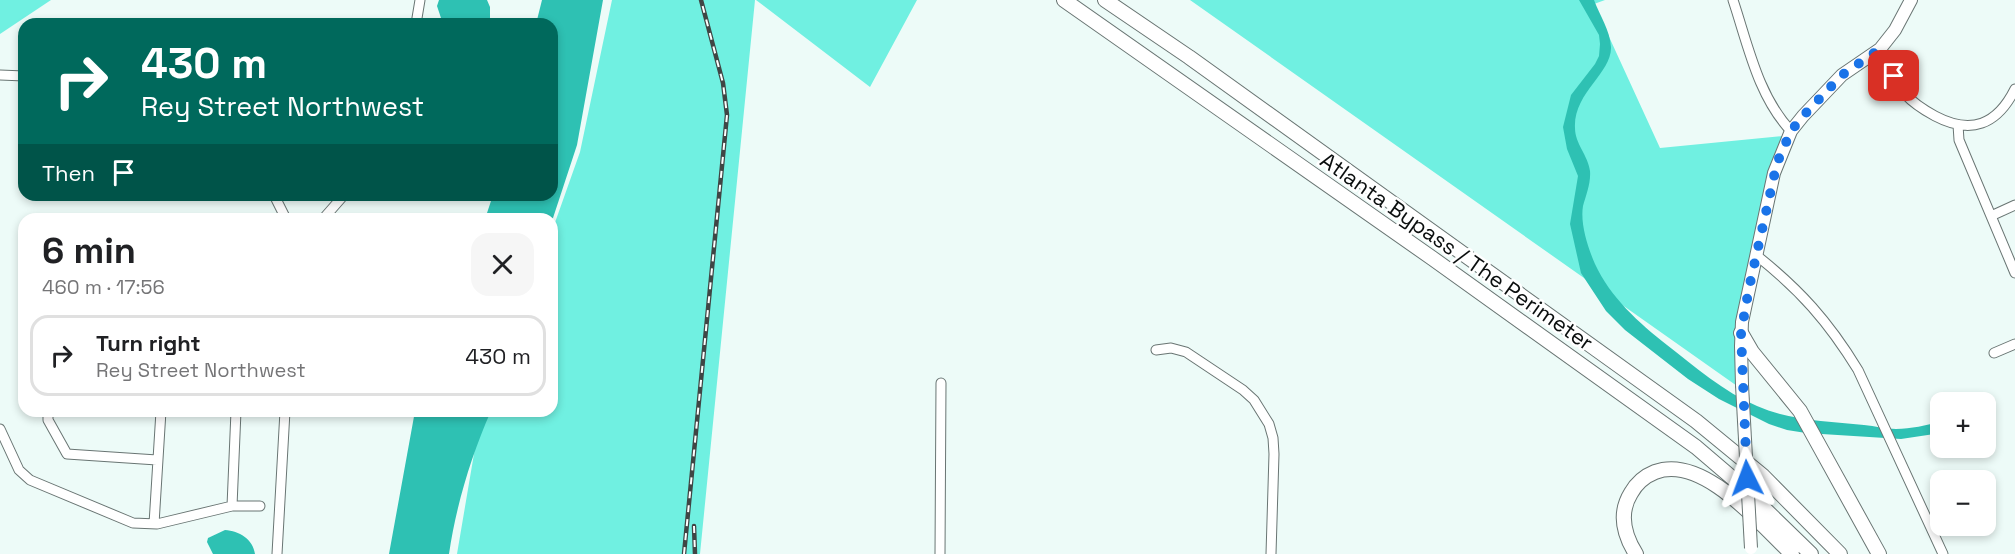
<!DOCTYPE html>
<meta charset="utf-8">
<style>
:root{--surface:#fff;--page:#f6f6f6;--text:#202124;--muted:#757577;--line:#e0e0e0}
body{margin:0;font-family:"Space Grotesk",sans-serif;background:var(--page);color:var(--text);height:100vh;display:flex;flex-direction:column;font-size:22px;white-space:nowrap}
*{box-sizing:border-box;margin:0}
p{font-size:20px;color:var(--muted)}
.icon{flex:none;width:33px;height:33px;fill:none;stroke:currentColor;stroke-width:2;stroke-linecap:round;stroke-linejoin:round}
.map{position:relative;flex:1;overflow:hidden}
.panel{position:absolute;left:18px;top:213px;width:540px;height:204px;display:flex;flex-direction:column;background:var(--surface);border-radius:18px;box-shadow:0 3px 9px #0003}
.panel>*{flex:none}
.top-card{position:absolute;left:18px;top:18px;width:540px;height:183px;border-radius:18px;box-shadow:0 3px 9px #0003;background:#00695c;color:#fff;overflow:hidden}
.tools{position:absolute;left:1930px;top:392px;display:grid;gap:12px}
.tools a{display:grid;place-items:center;width:66px;height:66px;border-radius:12px;background:var(--surface);box-shadow:0 3px 9px #0003;font-size:30px}
.pin{position:absolute;display:grid;place-items:center;width:51px;height:51px;color:#fff;margin:-26px;border-radius:12px;box-shadow:0 3px 9px #0006}
.me{position:absolute;width:66px;margin:-33px;rotate:357deg;stroke-linejoin:round;filter:drop-shadow(0 0 4px #0008)}
.turn{display:flex;align-items:center;gap:21px;height:126px;padding:0 24px;font-size:27px}
.turn .icon{width:78px;height:78px;stroke-width:2.5}
.turn b{display:block;font-size:42px;line-height:51px}
.then{display:flex;align-items:center;height:57px;padding:0 24px;background:#0003;gap:12px;font-size:22px}
.round{display:grid;place-items:center;flex:none;width:63px;height:63px;border-radius:18px;background:var(--page)}
.headline{display:flex;align-items:center;justify-content:space-between;height:102px;padding:0 24px}
h1{font-size:36px;font-weight:700;line-height:45px}
ul{padding:0;list-style:none}
li{display:flex;align-items:center;gap:18px;height:81px;margin:0 12px 9px;padding:0 12px;border:3px solid var(--line);border-radius:18px}
li div{flex:1}
li b{display:block;font-size:22px}
li em{font-style:normal}
.map>svg:first-child{display:block}
</style>
<div class="map">
<svg width="2015" height="554" viewBox="0 0 2015 554">
<rect width="100%" height="100%" fill="#edfbf8"/>
<path fill="#70f0e1" d="M0,0H51L0,34Z
M612,0H755L700,554H457L476,442L487,411H552V231L580,152Z
M756,0H917L870,87Z
M1190,0H1605L1594,4L1660,148L1793,135L1759,242L1738,320L1747,393Z"/>
<path fill="#2ec1b3" d="M439,0H487L490,7V18L481,24L461,20L449,23L442,21L437,6Z
M542,0H603L577,145L552,221V219H485L493,195H552V24H536Z
M1579,0H1594C1600,16 1610,30 1611,47C1612,73 1573,93 1575,128C1575,144 1588,155 1590,171C1591,183 1586,195 1583,206C1580,224 1588,248 1595,264C1610,297 1639,323 1667,345C1695,367 1724,392 1757,406C1791,421 1828,421 1864,425C1875,426 1886,429 1896,429C1911,429 1926,425 1941,422V433L1901,439L1806,433L1787,430L1769,424L1719,399L1688,379L1625,330L1606,311L1581,273L1570,224L1578,176L1567,149L1563,127L1571,95L1595,64L1599,56L1600,44L1599,35Z
M415,411H491C471,456 456,506 449,554H389Z
M225,530C239,531 253,539 255,554H213L207,542L208,538Z"/>
<g fill="none" stroke-linecap="round" stroke-linejoin="round">
<defs>
<path id="minor" d="M1733,0C1748,45 1758,96 1791,131
M416,24L420,0
M1880,49C1891,63 1894,80 1905,94C1913,103 1924,110 1935,116C1971,135 1997,125 2015,89
M0,75L24,76
M1958,125L1959,140L2015,273
M274,195L286,219
M1991,216L2015,205
M323,219L344,195
M1756,255C1800,290 1828,321 1858,370L1943,554
M1156,350L1171,348L1186,352L1243,390L1254,400L1269,424L1273,438L1274,454L1271,554
M1994,353L2015,344
M48,411V420L67,454L157,460
M0,429L19,470L30,480L133,523L157,524L232,506H260
M232,506L236,411
M154,524L161,411
M277,554L285,411
M940,554L941,383"/>
<path id="major" d="M1742,385L1741,346L1742,322L1774,173L1791,131L1803,116L1842,75L1880,49L1895,30L1911,0"/>
<path id="highway" d="M1064,0L1432,258L1696,447L1737,482L1811,554
M1105,0L1189,57L1696,421L1763,476L1840,554
M1741,333L1752,352L1800,411L1879,554
M1636,554C1624,535 1618,514 1631,493C1636,484 1645,476 1655,472C1703,454 1760,524 1792,554"/>
</defs>
<use href="#minor" stroke="#697573" stroke-width="11"/>
<use href="#major" stroke="#697573" stroke-width="14"/>
<use href="#highway" stroke="#697573" stroke-width="16"/>
<use href="#minor" stroke="#fff" stroke-width="9"/>
<use href="#major" stroke="#fff" stroke-width="12"/>
<use href="#highway" stroke="#fff" stroke-width="14"/>
<defs>
<path id="rail" d="M694,526L695,554
M684,554L727,115L723,83L701,0"/>
</defs>
<use href="#rail" stroke="#404645" stroke-width="4.5"/>
<use href="#rail" stroke="#fff" stroke-width="2" stroke-dasharray="7" stroke-linecap="butt"/>
<defs>
<path id="major-bridge" d="M1742,385L1751,548"/>
</defs>
<use href="#major-bridge" stroke="#697573" stroke-width="14" stroke-linecap="butt"/>
<use href="#major-bridge" stroke="#fff" stroke-width="12"/>
</g>
<g fill="none" stroke-linecap="round" stroke-linejoin="round">
<path stroke="#1a73e8" stroke-width="10" stroke-dasharray="0 18" d="M1747,478L1741,333L1749,288L1777,163L1791,131L1803,116L1842,75L1880,49L1887,60L1894,76"/>
</g>
<g text-anchor="middle" dominant-baseline="central" stroke-width="5" stroke-linejoin="round" paint-order="stroke">
<g font-size="22" fill="#0a0e0e" stroke="#fff">
<text transform="translate(1457 251) rotate(35)">Atlanta Bypass / The Perimeter</text>
</g>
</g>
</svg>
<div class="tools">
<a>+</a>
<a>−</a>
</div>
<div class="pin" style="left:1894px;top:76px;background:#d93025"><svg class="icon" aria-label="arrive" viewBox="0 0 24 24"><path d="M6 21V4h12l-3 4 3 4H6"/></svg></div>
<svg class="me" style="left:1747px;top:478px" viewBox="-20 -20 40 40"><path d="M0-17L14 15 0 8-14 15z" fill="#1a73e8" stroke="#fff" stroke-width="4"/></svg>
<div class="top-card">
<div class="turn"><svg class="icon" aria-label="right" viewBox="0 0 24 24"><path d="M7 20v-9h11M14 6l5 5-5 5"/></svg><div><b>430 m</b>Rey Street Northwest</div></div>
<div class="then">Then<svg class="icon" aria-label="arrive" viewBox="0 0 24 24"><path d="M6 21V4h12l-3 4 3 4H6"/></svg></div>
</div>
<section class="panel">
<div class="headline"><div><h1>6 min</h1><p>460 m · 17:56</p></div><a class="round"><svg class="icon" aria-label="close" viewBox="0 0 24 24"><path d="M6 6l12 12M18 6L6 18"/></svg></a></div>
<ul>
<li><svg class="icon" aria-label="right" viewBox="0 0 24 24"><path d="M7 20v-9h11M14 6l5 5-5 5"/></svg><div><b>Turn right</b><p>Rey Street Northwest</p></div><em>430 m</em></li>
</ul>
</section>
</div>
